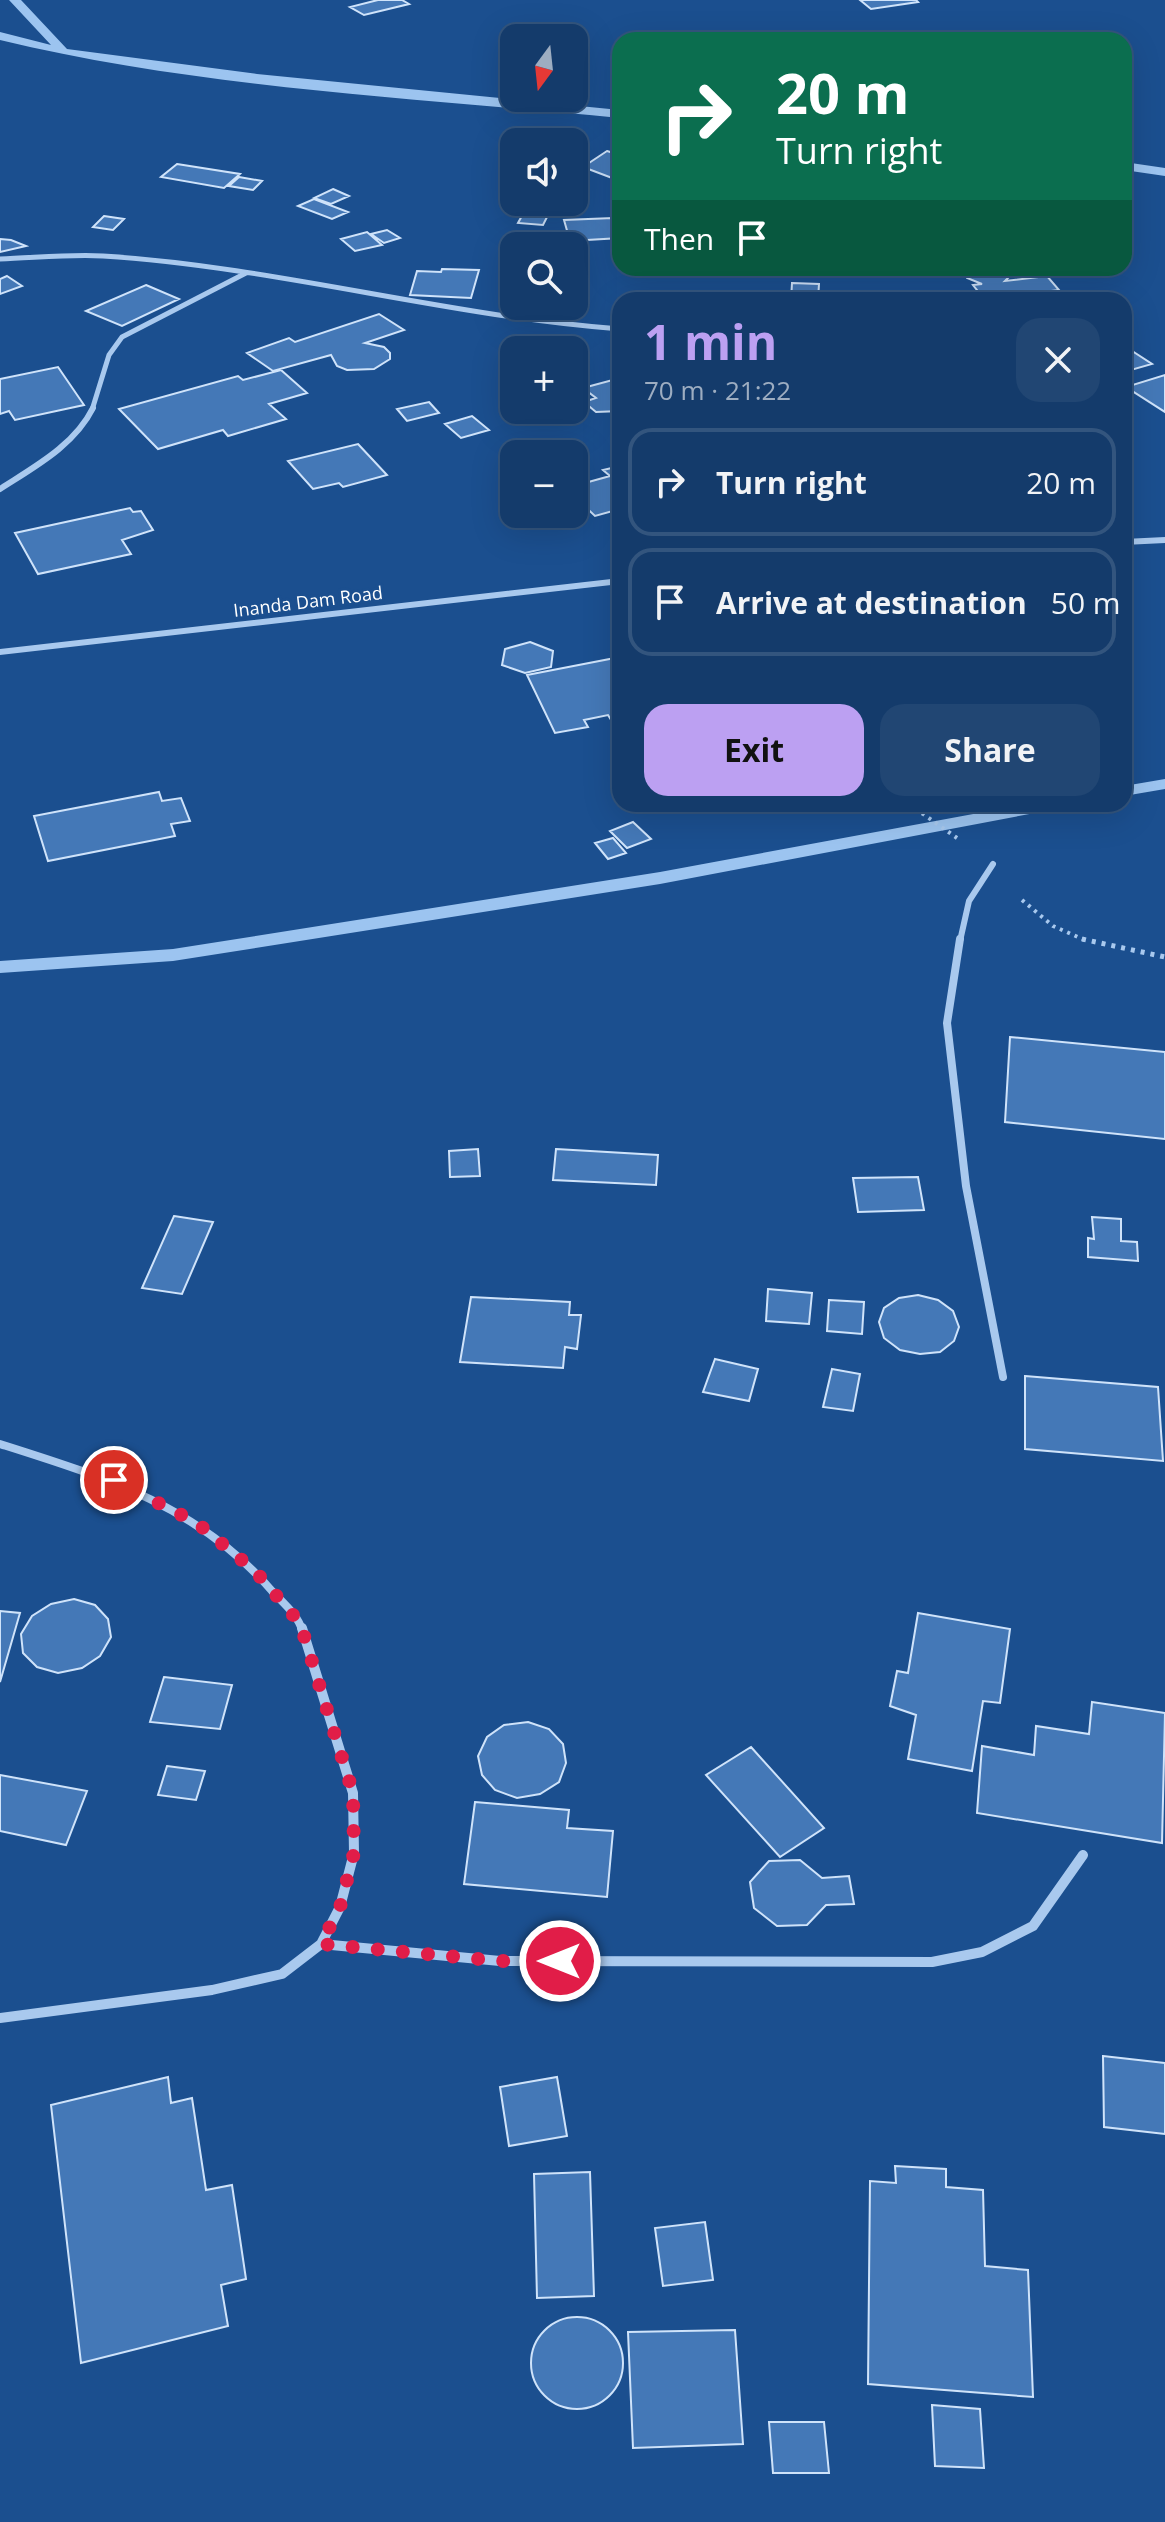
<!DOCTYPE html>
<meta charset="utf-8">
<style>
:root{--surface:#143b6b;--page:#214673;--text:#f1f3f6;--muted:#9dadc1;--line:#33557e;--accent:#bca0f2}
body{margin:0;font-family:"Open Sans",sans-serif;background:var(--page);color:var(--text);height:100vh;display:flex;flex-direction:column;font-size:30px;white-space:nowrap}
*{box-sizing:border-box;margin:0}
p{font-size:26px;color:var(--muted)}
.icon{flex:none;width:44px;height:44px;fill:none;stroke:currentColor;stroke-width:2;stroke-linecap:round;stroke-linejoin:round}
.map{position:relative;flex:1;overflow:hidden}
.panel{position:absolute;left:612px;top:292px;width:520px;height:520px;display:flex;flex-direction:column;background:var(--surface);border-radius:24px;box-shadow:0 8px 32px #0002,0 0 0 2px var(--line)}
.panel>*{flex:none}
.hud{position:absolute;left:612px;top:32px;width:520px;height:244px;border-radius:24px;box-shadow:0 8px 32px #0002,0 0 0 2px var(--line);background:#0b6e4f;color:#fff;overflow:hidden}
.needle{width:52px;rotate:195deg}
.tools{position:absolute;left:500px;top:24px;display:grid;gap:16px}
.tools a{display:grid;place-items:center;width:88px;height:88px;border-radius:16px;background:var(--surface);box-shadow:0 8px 32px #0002,0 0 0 2px var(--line);font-size:40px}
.pin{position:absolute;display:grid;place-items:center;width:68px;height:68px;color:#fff;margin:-34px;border:4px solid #fff;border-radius:50%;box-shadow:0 2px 8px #0007}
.me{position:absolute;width:88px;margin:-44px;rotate:270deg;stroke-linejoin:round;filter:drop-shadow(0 0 6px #0008)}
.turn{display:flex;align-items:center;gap:28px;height:168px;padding:0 32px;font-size:36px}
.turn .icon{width:104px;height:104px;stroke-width:2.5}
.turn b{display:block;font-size:56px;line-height:68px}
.then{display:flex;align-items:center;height:76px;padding:0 32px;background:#0003;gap:16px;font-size:30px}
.round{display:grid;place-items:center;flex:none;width:84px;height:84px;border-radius:24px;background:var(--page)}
.head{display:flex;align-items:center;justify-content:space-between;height:136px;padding:0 32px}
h1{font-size:48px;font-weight:700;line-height:60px;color:var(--accent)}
.cta{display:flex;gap:16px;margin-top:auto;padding:16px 32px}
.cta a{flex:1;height:92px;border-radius:24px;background:var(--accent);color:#111;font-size:32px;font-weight:700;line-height:92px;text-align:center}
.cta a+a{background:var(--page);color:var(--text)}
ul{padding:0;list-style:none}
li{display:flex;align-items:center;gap:24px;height:108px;margin:0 16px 12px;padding:0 16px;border:4px solid var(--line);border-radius:24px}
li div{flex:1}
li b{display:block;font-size:30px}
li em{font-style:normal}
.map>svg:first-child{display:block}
</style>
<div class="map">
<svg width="1165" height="2522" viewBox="0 0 1165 2522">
<rect width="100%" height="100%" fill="#1b4f8f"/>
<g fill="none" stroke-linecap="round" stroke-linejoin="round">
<path fill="#9cc4f0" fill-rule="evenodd" d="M9,0H21L67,49L257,74L620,110V118C417,98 198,88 0,40V32L51,45Z
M1124,162L1165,168V176L1124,170Z
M1165,779V789L1124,796V786Z
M1027,804H1065L1056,809L660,884L173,961L0,973V961L173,949L660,872Z"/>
</g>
<path fill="#4478b7" stroke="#cfe3fa" stroke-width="2" d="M378,0H402L409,4L364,15L350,7Z
M860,0H916L918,2L871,9Z
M607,151L620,155V181L583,167Z
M177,164L240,174L224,188L161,177Z
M239,177L262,181L253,190L229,186Z
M333,189L349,196L331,204L314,198Z
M314,199L348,212L332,219L298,206Z
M529,203L561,206L556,216L548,215L543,225L518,223Z
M104,216L124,219L113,230L93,227Z
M613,218L620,238L570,241L564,220Z
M387,230L400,238L384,243L371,234Z
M367,232L382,245L355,251L341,239Z
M0,239L11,240L26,246L0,252Z
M793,268H836L827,275L816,276L804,275Z
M965,268H1004L1011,275L1005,281L1047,276L1059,290L1035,293L1040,300H985L973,285L982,284L967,278L963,273Z
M442,269L479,270L471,298L410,295L417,271L441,272Z
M7,276L22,286L0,294V279Z
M792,283L819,284L818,300H791Z
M146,285L179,299L122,326L86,311Z
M379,314L404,330L365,343L384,347L390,353V359L374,369L347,370L337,366L331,355L273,371L247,353L289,338L295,342Z
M1126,347L1152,364L1124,372Z
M58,367L84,405L15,420L9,411L0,414V379Z
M281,370L307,393L269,404L286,419L228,436L223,430L158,449L119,409L238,376L243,380Z
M1165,375V412L1126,387Z
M620,378V411L596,412L584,402L596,398L583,388Z
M429,402L439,413L407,421L397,409Z
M543,410L550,416L523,424L509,411Z
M472,416L489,430L461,438L445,424Z
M358,444L387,475L343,487L339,483L313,489L288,461Z
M620,466V509L595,516L574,496V486L610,476L603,470Z
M130,508L133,512L141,511L153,530L122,540L131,554L38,574L15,533Z
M530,642L553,651L551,667L525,673L502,665L505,649Z
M620,657V721L613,723L608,715L584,720L588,727L555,733L527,675Z
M159,792L162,801L181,798L190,821L171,824L175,836L48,861L34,816Z
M633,822L651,839L627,848L610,831Z
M613,838L626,853L608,859L595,843Z
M1010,1037L1165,1052V1139L1005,1122Z
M478,1149L480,1176L450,1177L449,1151Z
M556,1149L658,1155L656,1185L553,1180Z
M918,1177L924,1210L858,1212L853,1178Z
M174,1216L213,1222L182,1294L142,1288Z
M1092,1217L1121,1219V1241L1137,1242L1138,1261L1088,1257V1238L1094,1239Z
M768,1289L812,1293L809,1324L766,1321Z
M918,1295L938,1300L953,1311L959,1327L954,1341L940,1352L920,1354L900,1350L884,1338L879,1322L884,1308L899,1298Z
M471,1297L570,1302L569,1315H581L577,1349L565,1347L563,1368L460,1362Z
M829,1300L864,1302L862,1334L827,1331Z
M715,1359L758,1369L749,1401L703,1392Z
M832,1369L860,1374L853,1411L823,1407Z
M1025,1376L1158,1387L1163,1461L1025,1449Z
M74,1599L95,1605L108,1619L111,1637L100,1656L82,1668L58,1673L37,1667L23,1653L21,1634L32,1616L51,1604Z
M0,1611L20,1613L0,1682Z
M918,1613L1010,1629L1000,1703L983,1701L972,1771L908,1759L916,1715L890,1706L897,1671L908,1673Z
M164,1677L232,1685L220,1729L150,1722Z
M1092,1702L1165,1713L1162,1843L977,1813L982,1746L1034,1755L1036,1726L1089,1734Z
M528,1722L549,1729L563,1744L566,1763L559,1782L540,1794L517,1798L495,1790L482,1775L478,1756L487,1737L504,1725Z
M751,1747L824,1828L780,1857L706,1775Z
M167,1766L205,1771L196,1800L158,1795Z
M0,1775L87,1791L66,1845L0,1831Z
M475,1802L569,1810L567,1828L613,1831L607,1897L464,1884Z
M800,1860L822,1878L849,1876L854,1904L826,1905L807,1925L777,1926L754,1908L750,1882L769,1861Z
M1103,2056L1165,2063V2134L1104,2127Z
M168,2077L171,2103L192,2098L206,2190L232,2185L246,2279L221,2285L228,2326L81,2363L51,2105Z
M557,2077L567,2136L509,2146L500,2087Z
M895,2166L946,2169V2187L983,2190L985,2266L1028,2270L1033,2397L868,2384L870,2181L896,2183Z
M590,2172L594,2296L537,2298L534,2174Z
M705,2222L713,2280L663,2286L655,2228Z
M531 2363a46 46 0 1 1 92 0a46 46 0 1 1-92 0Z
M735,2330L743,2444L633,2448L628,2332Z
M932,2405L980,2409L984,2468L935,2466Z
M769,2422H824L829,2473H773Z"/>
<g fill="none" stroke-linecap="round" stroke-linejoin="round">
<path stroke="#a9c9ee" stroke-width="4" stroke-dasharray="3 5" stroke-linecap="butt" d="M909,804L957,838
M1022,900L1053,926L1087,941"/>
<path stroke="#a9c9ee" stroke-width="5" stroke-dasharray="4 6" stroke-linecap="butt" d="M1082,939L1165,957"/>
<path stroke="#a9c9ee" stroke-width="5" d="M0,259C34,258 69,254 103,256C277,267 446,316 620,329
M92,410L109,355L122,337L246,273"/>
<path stroke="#a9c9ee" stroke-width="6" d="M0,489C34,467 74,446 93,408
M960,941L969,901L993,864"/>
<path stroke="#a9c9ee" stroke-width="8" d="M960,939L947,1023L966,1186L1003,1377
M0,1444C104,1477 199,1506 272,1591C283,1603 298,1615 302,1630"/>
<path stroke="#a9c9ee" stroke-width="10" d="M321,1944L500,1961L932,1962L982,1952L1033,1926L1083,1855
M0,2018L212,1990L282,1974L321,1944L340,1907L354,1853L353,1793L302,1628"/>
<path fill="#a9c9ee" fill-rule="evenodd" d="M1165,537V543L1124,545V539Z
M620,578V584L0,655V649Z"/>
</g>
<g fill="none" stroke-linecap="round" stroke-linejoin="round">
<path stroke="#e11d48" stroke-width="14" stroke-dasharray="0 25.2" d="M114,1480L197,1523L255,1571L300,1623L353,1793L354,1853L340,1907L321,1944L500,1961H560"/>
</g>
<g text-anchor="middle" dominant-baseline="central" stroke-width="6" stroke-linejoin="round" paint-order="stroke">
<g font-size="18" fill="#fff" stroke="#1b4f8f">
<text transform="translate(308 601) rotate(-7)">Inanda Dam Road</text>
</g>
</g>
</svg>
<div class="tools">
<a><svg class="needle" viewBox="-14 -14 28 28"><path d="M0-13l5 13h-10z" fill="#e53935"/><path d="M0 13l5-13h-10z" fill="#9dadc1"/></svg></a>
<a><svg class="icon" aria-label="sound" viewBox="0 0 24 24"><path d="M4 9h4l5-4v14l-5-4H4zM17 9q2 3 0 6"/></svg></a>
<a><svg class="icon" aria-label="search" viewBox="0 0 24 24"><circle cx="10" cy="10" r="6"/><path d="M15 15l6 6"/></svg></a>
<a>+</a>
<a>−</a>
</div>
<div class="pin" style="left:114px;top:1480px;background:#d93025"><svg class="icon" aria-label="arrive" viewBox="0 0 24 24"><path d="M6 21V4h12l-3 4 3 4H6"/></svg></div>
<svg class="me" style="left:560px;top:1961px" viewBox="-20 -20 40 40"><circle r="17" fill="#e11d48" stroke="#fff" stroke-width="3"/><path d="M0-11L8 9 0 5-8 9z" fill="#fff"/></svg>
<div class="hud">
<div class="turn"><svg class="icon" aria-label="right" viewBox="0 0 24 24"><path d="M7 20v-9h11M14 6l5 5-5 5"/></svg><div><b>20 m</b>Turn right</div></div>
<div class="then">Then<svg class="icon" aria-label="arrive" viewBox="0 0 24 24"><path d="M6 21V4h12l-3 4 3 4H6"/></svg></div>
</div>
<section class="panel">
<div class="head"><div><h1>1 min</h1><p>70 m · 21:22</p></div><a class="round"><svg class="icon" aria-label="close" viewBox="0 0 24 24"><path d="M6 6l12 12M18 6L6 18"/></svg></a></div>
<ul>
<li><svg class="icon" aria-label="right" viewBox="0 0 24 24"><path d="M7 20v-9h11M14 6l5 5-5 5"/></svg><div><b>Turn right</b></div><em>20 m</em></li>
<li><svg class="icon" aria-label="arrive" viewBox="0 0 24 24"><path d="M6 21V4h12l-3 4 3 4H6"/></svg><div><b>Arrive at destination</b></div><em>50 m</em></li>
</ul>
<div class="cta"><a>Exit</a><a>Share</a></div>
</section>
</div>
